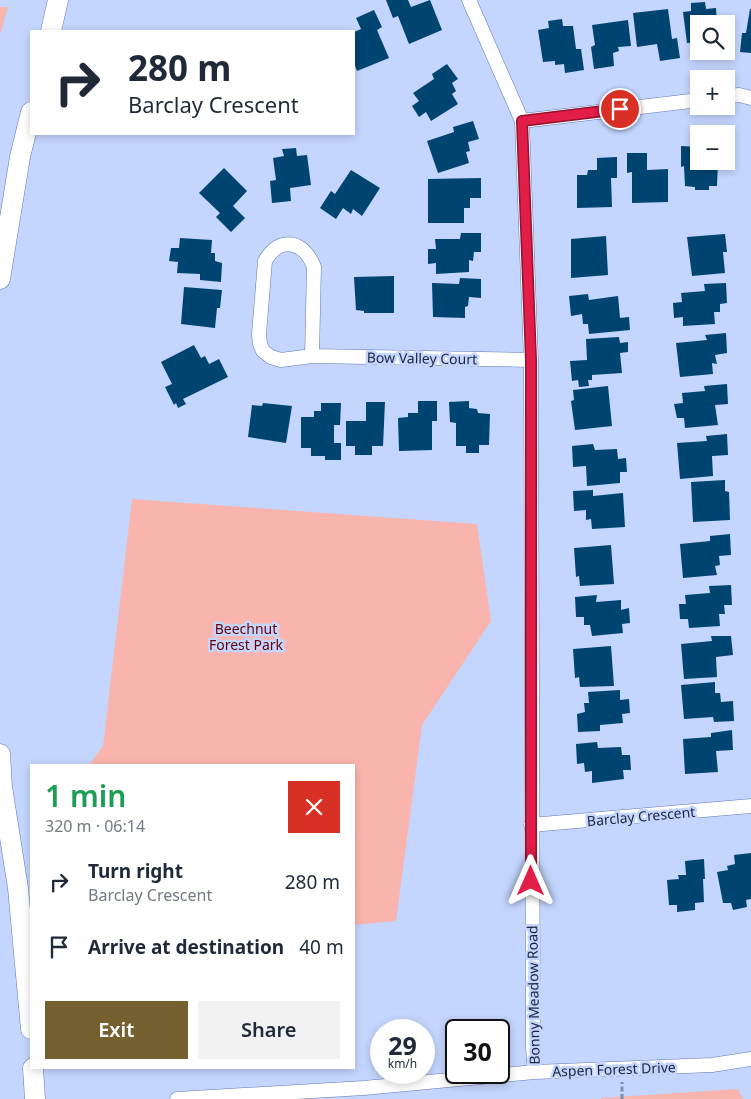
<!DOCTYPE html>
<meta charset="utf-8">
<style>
:root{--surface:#fff;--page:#f2f2f3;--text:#1f2937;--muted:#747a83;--accent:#756030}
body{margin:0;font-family:"Noto Sans",sans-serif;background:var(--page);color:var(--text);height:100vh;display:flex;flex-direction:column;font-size:19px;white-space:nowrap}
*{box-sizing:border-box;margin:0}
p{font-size:16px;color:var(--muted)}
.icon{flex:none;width:28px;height:28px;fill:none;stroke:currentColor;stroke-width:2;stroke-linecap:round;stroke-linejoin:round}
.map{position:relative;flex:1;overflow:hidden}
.sheet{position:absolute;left:30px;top:764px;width:325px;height:305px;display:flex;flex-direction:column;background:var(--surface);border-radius:0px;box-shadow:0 2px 8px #0003}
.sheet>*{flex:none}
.hud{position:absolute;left:30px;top:30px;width:325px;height:105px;border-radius:0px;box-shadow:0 2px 8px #0003;background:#fff;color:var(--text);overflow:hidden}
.tools{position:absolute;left:690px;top:15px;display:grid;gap:10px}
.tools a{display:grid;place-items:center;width:45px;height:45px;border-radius:0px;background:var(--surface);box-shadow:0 2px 8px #0003;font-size:25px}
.speed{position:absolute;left:370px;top:1019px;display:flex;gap:10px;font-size:25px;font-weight:700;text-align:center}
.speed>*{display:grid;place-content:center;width:65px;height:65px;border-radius:50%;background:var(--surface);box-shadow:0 2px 8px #0003;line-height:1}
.speed small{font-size:12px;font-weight:400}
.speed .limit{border:2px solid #111;border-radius:8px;background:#fff;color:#111}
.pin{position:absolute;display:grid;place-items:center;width:42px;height:42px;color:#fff;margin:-21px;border:2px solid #fff;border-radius:50%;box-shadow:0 1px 5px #0007}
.me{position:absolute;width:55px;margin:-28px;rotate:0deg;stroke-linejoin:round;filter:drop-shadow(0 0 4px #0008)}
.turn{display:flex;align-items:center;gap:18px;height:105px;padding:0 15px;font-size:22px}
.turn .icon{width:65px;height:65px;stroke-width:2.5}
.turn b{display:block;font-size:35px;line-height:42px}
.round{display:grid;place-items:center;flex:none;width:52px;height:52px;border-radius:0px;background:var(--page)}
.head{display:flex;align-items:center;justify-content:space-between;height:85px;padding:0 15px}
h1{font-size:30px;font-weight:600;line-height:38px;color:#1e9e55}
.action{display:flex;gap:10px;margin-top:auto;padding:10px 15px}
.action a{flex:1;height:58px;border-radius:0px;background:var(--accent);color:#fff;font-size:20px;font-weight:600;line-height:58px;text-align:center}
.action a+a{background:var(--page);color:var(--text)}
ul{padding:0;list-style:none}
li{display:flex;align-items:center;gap:15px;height:65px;padding:0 15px}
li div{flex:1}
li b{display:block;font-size:19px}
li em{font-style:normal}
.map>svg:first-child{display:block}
</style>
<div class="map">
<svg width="751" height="1099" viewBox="0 0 751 1099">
<rect width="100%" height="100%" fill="#c4d6fe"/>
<path fill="#f9b5ad" d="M0,7H8L0,35Z
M132,499L477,524L491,621L422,725L396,921L354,925V765H89L103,746Z
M738,1089L743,1099H601V1098Z"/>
<path fill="#004472" d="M386,0H408L411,7L430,0L442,30L409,44L398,16L393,18Z
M705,2L706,9L716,8L717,24H699V42L687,43L683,12L691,11V3Z
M668,9L672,39L677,38L680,58L660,61L657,44L637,47L633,13Z
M750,9H751V53L740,52L742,33H746Z
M374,10L382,27L377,30L389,58L357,71L354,63V32L361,29L356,18Z
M562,19L563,26H573L576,49H581L584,70L565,73L564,64L555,65V61L543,62L538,30L549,28L548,21Z
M628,20L631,46L618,47L619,51L613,53L614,66L594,69L591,47L595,45L592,25Z
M708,51H725V53L708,54Z
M447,64L458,79L452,83L456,91L452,94L458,104L431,121L426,112L419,117L412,106L419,101L413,93L434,79L432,74Z
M473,121L479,139L468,142L470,151L466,152L469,163L438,173L427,141L454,132L453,127Z
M681,146L699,147V161H718L717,186H709V190H695V187L685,186L684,166L681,167Z
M296,148L297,156L307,155L311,185L290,188L291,201L272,203L270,181L276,180L273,158L284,156L282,149Z
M627,153H647V170L668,169V202L632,203V172L627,173Z
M617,157V178H611L612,207L577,208V175H587L588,170H597V158Z
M224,168L247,191L233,206L245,218L231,232L216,217L220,213L199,193Z
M351,170L380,188L362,216L353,209L351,214L343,208L336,219L320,208L331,191L335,194Z
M481,178V198H470V208H464V223H428V179Z
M461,233H481V252H474L473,261L469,260V272L436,274V263L428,264V249H436L435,239H460Z
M725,234L727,252H723L725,273L692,276L687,237Z
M606,236L608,275L571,278V239Z
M180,238L212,240L211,253H215V261L222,263L221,282L200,280V274L177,273L178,262L169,261L171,248H179Z
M394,276V313H364V311L356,310L354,277Z
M460,278L481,279V298L469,297L468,306L465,307V318L433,317L432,283L459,284Z
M726,283L727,303L720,304V312H714L715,324L683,326V317L674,318L673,303L682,302L681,293L705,291L704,284Z
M184,287L222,290L220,308H217L215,328L181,324Z
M588,294L589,300L618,296L620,318L629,317L630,330L589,334L588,324H583L582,314L571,316L569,296Z
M726,333L727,353L715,355L717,364L712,363L713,374L680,377L676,343L707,340L705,335Z
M619,337L620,343L628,342V352L620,353L622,373L592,375V380H588L589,386L579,387L578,380L572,381L570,361L587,360L586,339Z
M194,345L201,358L205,356L209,364L219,359L228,377L183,399L186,404L178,408L176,403L174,405L165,387L172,384L161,362Z
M727,384L728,404L715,405L718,425L685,428L684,418H677L674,404L683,403L682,393L705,391L704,386Z
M608,386L612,426L575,430L571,401L574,400L573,390Z
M418,401H437V421H432V450L399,451L398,418L408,417V413H418Z
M469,401V408L477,409L478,413L490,414L489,445H479V453H466V446H456V423L450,422L449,402Z
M366,402H385L383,446H372V455H355V446H346V421H366Z
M263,403L292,406L286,443L248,437L252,405L262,406Z
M321,403H341L340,425H334V443H341V460H325V456H311V448H301V417H314V411H321Z
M727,434L728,455L712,456L713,476L680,479L677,443L707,441L706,436Z
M593,444L595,450L617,449L618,459L626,458L627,472H620V483L587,486L586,466L573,467L572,446Z
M725,480V491L729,492L730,520L693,522L691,482Z
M593,490V496L623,493L625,527L592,529L591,519L586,520V510L574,511L573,491Z
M730,534L731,555L719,556L720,565L715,566L717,575L683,578L680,544L710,541V536Z
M611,545L614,584L580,586L579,576L576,577L574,548Z
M731,585L732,605H724L725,614H719L720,626L689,628L688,619H680L679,604H686L685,595L710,593L709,586Z
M597,595L596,602L621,600V610L629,608L630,623L622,624L623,633L592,636L590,625H584V617H576L575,597Z
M711,636H731L733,655L716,657L717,677L684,679L681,644L712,641Z
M611,646L614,686L580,687L579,677L575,678L573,649Z
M715,682V693H720L721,702L733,701L734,721L714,722L713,717L684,719L681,685Z
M620,690V700L629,699L630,713L622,714L623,723L600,725V731L578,732L577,714L585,712L584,703H589L588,692Z
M732,730L733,750L716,751L718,772L685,774L683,739L711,737V733Z
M597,742L598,748L621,747L622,755H630L631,770H623L624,779L592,783V771L585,772L584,763L577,764L576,744Z
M751,853V899L746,900L747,907L733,910L731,903H723L717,872L728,870L727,866L735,864L734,855Z
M704,859L705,879H703L704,902L695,903V910L677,912V905H669L667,880L679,879L678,875H686L685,861Z"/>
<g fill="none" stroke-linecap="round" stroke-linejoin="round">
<defs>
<path id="street" d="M469,0L522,121L531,360L533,1048L535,1072
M726,96L739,95L751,98
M522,121L699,100
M312,356L314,267C304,241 280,235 265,261L259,334L260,344L263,351L271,357L281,360L312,356L531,360
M531,825L751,806
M177,1099L364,1088L535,1072L712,1065L751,1059"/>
<path id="secondary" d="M51,31L58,0
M0,279L20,157L31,112
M0,754L2,787L18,888L31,1029
M33,1068L35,1099"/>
</defs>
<use href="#street" stroke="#5f78b6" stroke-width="15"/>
<use href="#secondary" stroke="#5f78b6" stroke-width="21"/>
<path stroke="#7c8bad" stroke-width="3" stroke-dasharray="5 2.5" stroke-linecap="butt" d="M622,1099V1082"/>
<use href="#street" stroke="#fff" stroke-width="14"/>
<use href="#secondary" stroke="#fff" stroke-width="20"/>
</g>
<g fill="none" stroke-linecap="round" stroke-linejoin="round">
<defs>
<path id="route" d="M531,881V360L522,121L620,109"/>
</defs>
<use href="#route" stroke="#92132f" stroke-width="12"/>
<use href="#route" stroke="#e11d48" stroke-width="9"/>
</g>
<g text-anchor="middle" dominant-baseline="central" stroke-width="5" stroke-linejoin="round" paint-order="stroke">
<g font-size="14" fill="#1b253f" stroke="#c4d6fe">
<text transform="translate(422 358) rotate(1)">Bow Valley Court</text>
<text transform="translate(641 816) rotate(-5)">Barclay Crescent</text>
<text transform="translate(533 995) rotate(-91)">Bonny Meadow Road</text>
<text transform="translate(614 1069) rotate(-2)">Aspen Forest Drive</text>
</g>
<g font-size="14" fill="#640006" stroke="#c4d6fe">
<text x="246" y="628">Beechnut<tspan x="246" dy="16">Forest Park</tspan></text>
</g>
</g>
</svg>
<div class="tools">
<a><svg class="icon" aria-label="search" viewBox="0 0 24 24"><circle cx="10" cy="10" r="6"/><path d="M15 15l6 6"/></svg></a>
<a>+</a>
<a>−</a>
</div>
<div class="speed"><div>29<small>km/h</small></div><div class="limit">30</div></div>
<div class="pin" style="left:620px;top:109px;background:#d93025"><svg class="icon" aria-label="arrive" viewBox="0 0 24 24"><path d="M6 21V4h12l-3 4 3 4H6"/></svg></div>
<svg class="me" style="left:531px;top:881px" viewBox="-20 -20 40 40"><path d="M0-17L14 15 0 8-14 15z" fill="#e11d48" stroke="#fff" stroke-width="4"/></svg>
<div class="hud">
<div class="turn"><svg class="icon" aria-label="right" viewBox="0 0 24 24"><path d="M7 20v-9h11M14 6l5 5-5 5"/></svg><div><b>280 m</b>Barclay Crescent</div></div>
</div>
<section class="sheet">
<div class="head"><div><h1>1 min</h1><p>320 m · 06:14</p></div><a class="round" style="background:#d93025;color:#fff"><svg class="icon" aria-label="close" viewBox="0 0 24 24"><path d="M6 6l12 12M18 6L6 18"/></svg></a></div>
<ul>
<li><svg class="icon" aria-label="right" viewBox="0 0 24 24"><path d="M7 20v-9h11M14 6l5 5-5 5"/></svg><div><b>Turn right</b><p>Barclay Crescent</p></div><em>280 m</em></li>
<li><svg class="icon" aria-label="arrive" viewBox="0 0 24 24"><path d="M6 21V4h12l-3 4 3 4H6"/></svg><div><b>Arrive at destination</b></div><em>40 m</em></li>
</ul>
<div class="action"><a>Exit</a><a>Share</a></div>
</section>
</div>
